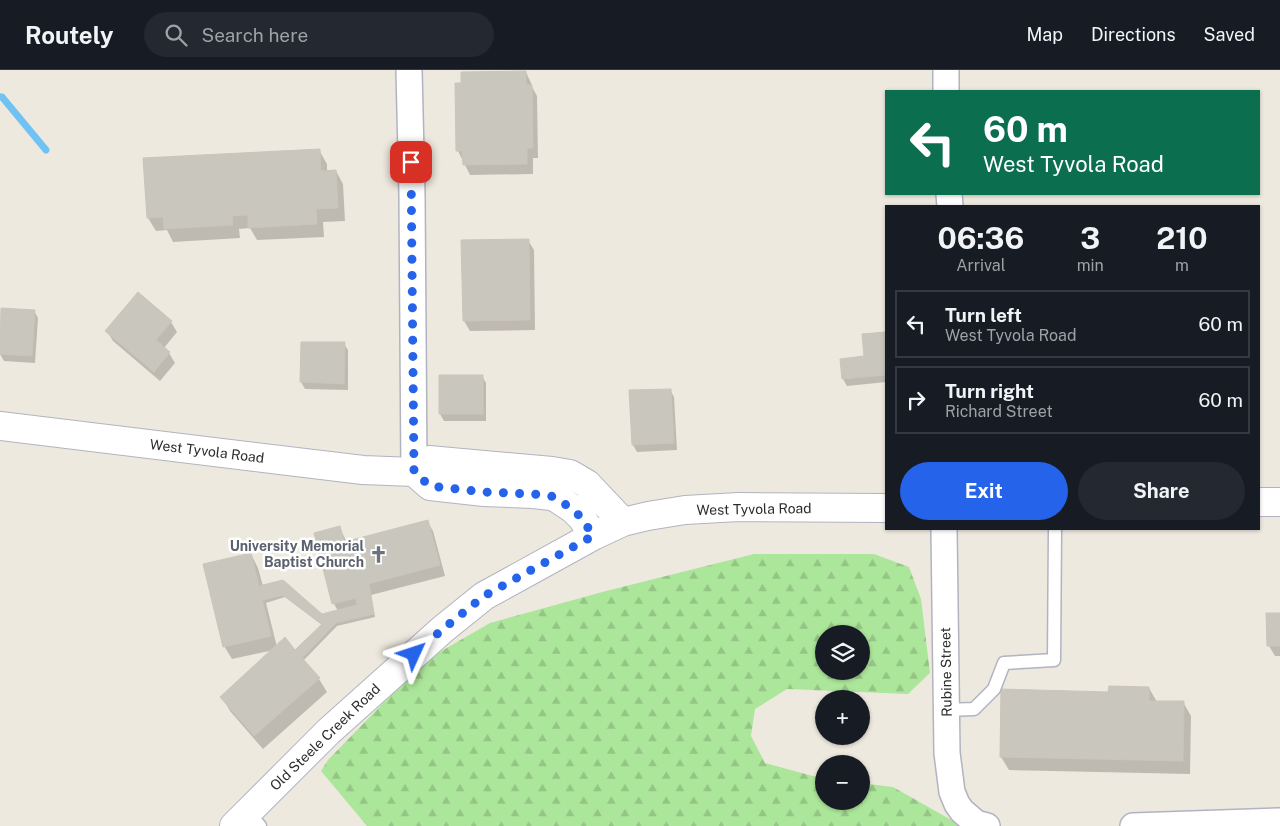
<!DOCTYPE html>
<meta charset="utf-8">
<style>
:root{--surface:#171b24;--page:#242831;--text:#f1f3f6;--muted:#9ea1a6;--line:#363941;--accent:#2563eb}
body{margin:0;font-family:"Public Sans",sans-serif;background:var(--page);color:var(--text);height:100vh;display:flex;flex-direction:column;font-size:19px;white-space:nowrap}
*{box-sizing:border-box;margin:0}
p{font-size:16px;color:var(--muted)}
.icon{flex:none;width:28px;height:28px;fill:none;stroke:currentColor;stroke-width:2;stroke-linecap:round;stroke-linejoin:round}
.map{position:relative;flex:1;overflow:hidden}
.sheet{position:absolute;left:885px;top:135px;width:375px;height:325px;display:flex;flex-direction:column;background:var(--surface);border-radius:0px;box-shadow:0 1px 4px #0004}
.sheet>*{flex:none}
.banner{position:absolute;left:885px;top:20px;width:375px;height:105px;border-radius:0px;box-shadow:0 1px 4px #0004;background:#0b6e4f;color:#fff;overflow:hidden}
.buttons{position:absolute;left:815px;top:555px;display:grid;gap:10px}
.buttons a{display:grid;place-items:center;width:55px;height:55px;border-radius:50%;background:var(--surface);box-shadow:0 1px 4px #0004;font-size:25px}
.pin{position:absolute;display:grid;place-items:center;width:42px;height:42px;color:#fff;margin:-21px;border-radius:10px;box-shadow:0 2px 8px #0006}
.me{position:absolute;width:55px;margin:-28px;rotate:48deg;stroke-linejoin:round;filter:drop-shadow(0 0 4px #0008)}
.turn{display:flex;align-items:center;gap:18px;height:105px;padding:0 15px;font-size:22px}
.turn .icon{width:65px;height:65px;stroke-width:2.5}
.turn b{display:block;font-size:35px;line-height:42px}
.eta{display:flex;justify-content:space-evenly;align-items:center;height:85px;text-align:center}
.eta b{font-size:30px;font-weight:700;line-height:35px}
.action{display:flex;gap:10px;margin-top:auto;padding:10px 15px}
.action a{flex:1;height:58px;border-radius:30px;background:var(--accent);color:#fff;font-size:20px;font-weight:700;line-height:58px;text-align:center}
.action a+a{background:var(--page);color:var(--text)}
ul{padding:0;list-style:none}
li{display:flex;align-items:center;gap:15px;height:68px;margin:0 10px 8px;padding:0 5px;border:2px solid var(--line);border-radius:0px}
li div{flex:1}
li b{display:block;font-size:19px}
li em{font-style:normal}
header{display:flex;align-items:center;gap:30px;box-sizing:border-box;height:70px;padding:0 25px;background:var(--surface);border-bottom:1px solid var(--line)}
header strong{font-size:24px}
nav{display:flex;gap:28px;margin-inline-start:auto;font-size:18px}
.search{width:350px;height:45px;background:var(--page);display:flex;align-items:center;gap:12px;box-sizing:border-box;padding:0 18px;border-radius:28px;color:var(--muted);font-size:19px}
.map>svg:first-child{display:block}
</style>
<header>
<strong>Routely</strong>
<div class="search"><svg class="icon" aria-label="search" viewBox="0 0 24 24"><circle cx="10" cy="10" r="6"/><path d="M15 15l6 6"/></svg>Search here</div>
<nav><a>Map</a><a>Directions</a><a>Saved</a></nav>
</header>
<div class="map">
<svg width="1280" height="756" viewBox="0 0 1280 756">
<defs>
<pattern id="forest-firs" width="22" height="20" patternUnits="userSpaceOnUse" patternTransform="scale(1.25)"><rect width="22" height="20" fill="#ace69a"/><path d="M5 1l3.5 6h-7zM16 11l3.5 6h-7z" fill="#94c585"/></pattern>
</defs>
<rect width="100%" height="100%" fill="#eee9df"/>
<path fill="url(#forest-firs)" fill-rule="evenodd" d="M754,484H874L909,497L921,529L930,603L908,624L787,619L755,639L751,666L765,693L824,709V731H861V713L893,717L962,756H367L321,701L328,690L424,591L490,553L606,521ZM824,564H861V601H824Z"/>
<path fill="#0003" fill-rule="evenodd" d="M526,2L531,13L532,17L537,26L538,88H533V104L470,105L458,81Z
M319,80L327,94V102L336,101L343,114L345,151L323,152L324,167L257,170L250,158L239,159L240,168L173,172L167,160L156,161L148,148Z
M528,170L534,180L535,260L470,261L464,251Z
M34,241L38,248L35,293L4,291L0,284Z
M171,252L177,262L164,278L169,283L175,293L160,311L113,271L107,261Z
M886,263V312L847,316L843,309L865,288L863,266Z
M344,274L348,280V320L305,319L301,312Z
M482,306L486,313V351H444L440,344V307Z
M670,320L674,327L677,380L637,382L633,375Z
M427,451L433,461L445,506L371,525L375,547L337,556L303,591L319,609L327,622L263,679L230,641L222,627L274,580L232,589L224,576L251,484L258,498L263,516L283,512L321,546L338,541L334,534L315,464L340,458L347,473ZM285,527L322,555L294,582L277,577L266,533Z
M1280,544V586H1275L1269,576Z
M1149,618L1157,632H1183L1191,646L1190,704L1009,700L1001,687L1110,623Z"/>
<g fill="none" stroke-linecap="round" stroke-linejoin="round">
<path stroke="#70c2f2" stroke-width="7" d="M0,27H2L46,80"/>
</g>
<path fill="#c9c7bd" stroke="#cac5b8" d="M526,1V15H532L533,78H527V94L463,95L462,81H456L455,13H461V2Z
M320,79L321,101L336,100L338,138L316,139L317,154L248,158V145L232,146L233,155L164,159L163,147L147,148L143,88Z
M529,169L530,250L463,251L461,170Z
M138,222L172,251L156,270L170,282L154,302L105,261Z
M1,238L35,240L32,286L0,284Z
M886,262V305L842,309L840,289L864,286L862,264Z
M301,272H345L344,314L300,312Z
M439,305H483V344H439Z
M671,319L674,373L632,375L629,320Z
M428,450L440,495L361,516L364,526L332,534L314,463L340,456L344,472Z
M251,483L271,566L223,577L203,494Z
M283,510L322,544L357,535L356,528L364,526L361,516L369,514L374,544L336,553L302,588L295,580L322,554L283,525L263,530L259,516Z
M1266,543H1280V576H1267Z
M285,567L295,580L320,608L254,666L220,627Z
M1109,616L1149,617V631H1184L1183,691L1000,687L1001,619L1108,622Z"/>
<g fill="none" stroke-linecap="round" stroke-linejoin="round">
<defs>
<path id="lane" d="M946,640L974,639L994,619L1004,593L1054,590L1055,459
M248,742L260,756"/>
<path id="street" d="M409,0L412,125L414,402
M946,0V21
M949,124L950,136
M944,459L947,683L952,722L957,734L962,741L976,753L987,756
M1133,756L1280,751"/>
<path id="secondary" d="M0,356L363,400L414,402L430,416L484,422L533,424L551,426L558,429L573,439L582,448L593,466
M414,402L429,390L552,401L570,404L587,414L623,452
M1259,432H1280
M234,756L329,661L443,559L484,526L593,466L623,452L648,446L685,440L739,437L886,438"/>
</defs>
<use href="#lane" stroke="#b2b3c0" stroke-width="15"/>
<use href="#street" stroke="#b2b3c0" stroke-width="28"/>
<use href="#secondary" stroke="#b2b3c0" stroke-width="30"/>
<use href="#lane" stroke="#fff" stroke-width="12"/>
<use href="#street" stroke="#fff" stroke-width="25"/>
<use href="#secondary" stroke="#fff" stroke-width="28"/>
</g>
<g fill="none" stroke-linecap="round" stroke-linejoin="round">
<path stroke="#2563eb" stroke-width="9" stroke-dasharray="0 16.2" d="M411,92L414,402L430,416L484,422L533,424L551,426L558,429L573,440L582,448L593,466L484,526L443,559L414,584"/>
</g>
<defs>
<symbol id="church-bare" viewBox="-9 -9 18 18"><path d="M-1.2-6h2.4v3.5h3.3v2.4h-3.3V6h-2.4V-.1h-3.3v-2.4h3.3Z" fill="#6b7280" stroke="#fff" stroke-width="2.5" paint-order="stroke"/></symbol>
</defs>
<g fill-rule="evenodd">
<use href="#church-bare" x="366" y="472" width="25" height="25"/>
</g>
<g text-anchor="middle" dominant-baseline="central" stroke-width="5" stroke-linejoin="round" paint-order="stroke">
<g font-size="14" fill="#2c2c2c" stroke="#fff">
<text transform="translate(207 381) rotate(7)">West Tyvola Road</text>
<text transform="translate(754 439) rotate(-1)">West Tyvola Road</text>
<text transform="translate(946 602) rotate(-91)">Rubine Street</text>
<text transform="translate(325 667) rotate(-44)">Old Steele Creek Road</text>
</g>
<g font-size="14" font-weight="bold" fill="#5b616d" stroke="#fff" text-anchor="end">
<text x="364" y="476">University Memorial<tspan x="364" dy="16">Baptist Church</tspan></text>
</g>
</g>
</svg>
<div class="buttons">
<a><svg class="icon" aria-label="layers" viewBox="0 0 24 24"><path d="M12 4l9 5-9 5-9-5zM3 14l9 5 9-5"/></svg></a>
<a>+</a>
<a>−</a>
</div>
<div class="pin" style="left:411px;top:92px;background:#d93025"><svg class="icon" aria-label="arrive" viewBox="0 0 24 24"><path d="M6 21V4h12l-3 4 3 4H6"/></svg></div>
<svg class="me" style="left:414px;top:584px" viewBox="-20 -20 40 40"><path d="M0-17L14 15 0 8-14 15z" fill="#2563eb" stroke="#fff" stroke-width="4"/></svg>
<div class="banner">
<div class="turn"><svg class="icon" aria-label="left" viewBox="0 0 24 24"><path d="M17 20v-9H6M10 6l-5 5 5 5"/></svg><div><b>60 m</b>West Tyvola Road</div></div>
</div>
<section class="sheet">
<div class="eta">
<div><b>06:36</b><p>Arrival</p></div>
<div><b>3</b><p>min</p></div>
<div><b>210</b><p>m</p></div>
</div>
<ul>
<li><svg class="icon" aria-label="left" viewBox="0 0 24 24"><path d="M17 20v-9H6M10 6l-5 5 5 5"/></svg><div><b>Turn left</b><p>West Tyvola Road</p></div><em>60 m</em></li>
<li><svg class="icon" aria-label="right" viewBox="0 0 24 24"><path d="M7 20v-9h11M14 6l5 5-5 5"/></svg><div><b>Turn right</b><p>Richard Street</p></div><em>60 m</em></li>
</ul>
<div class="action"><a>Exit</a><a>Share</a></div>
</section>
</div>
